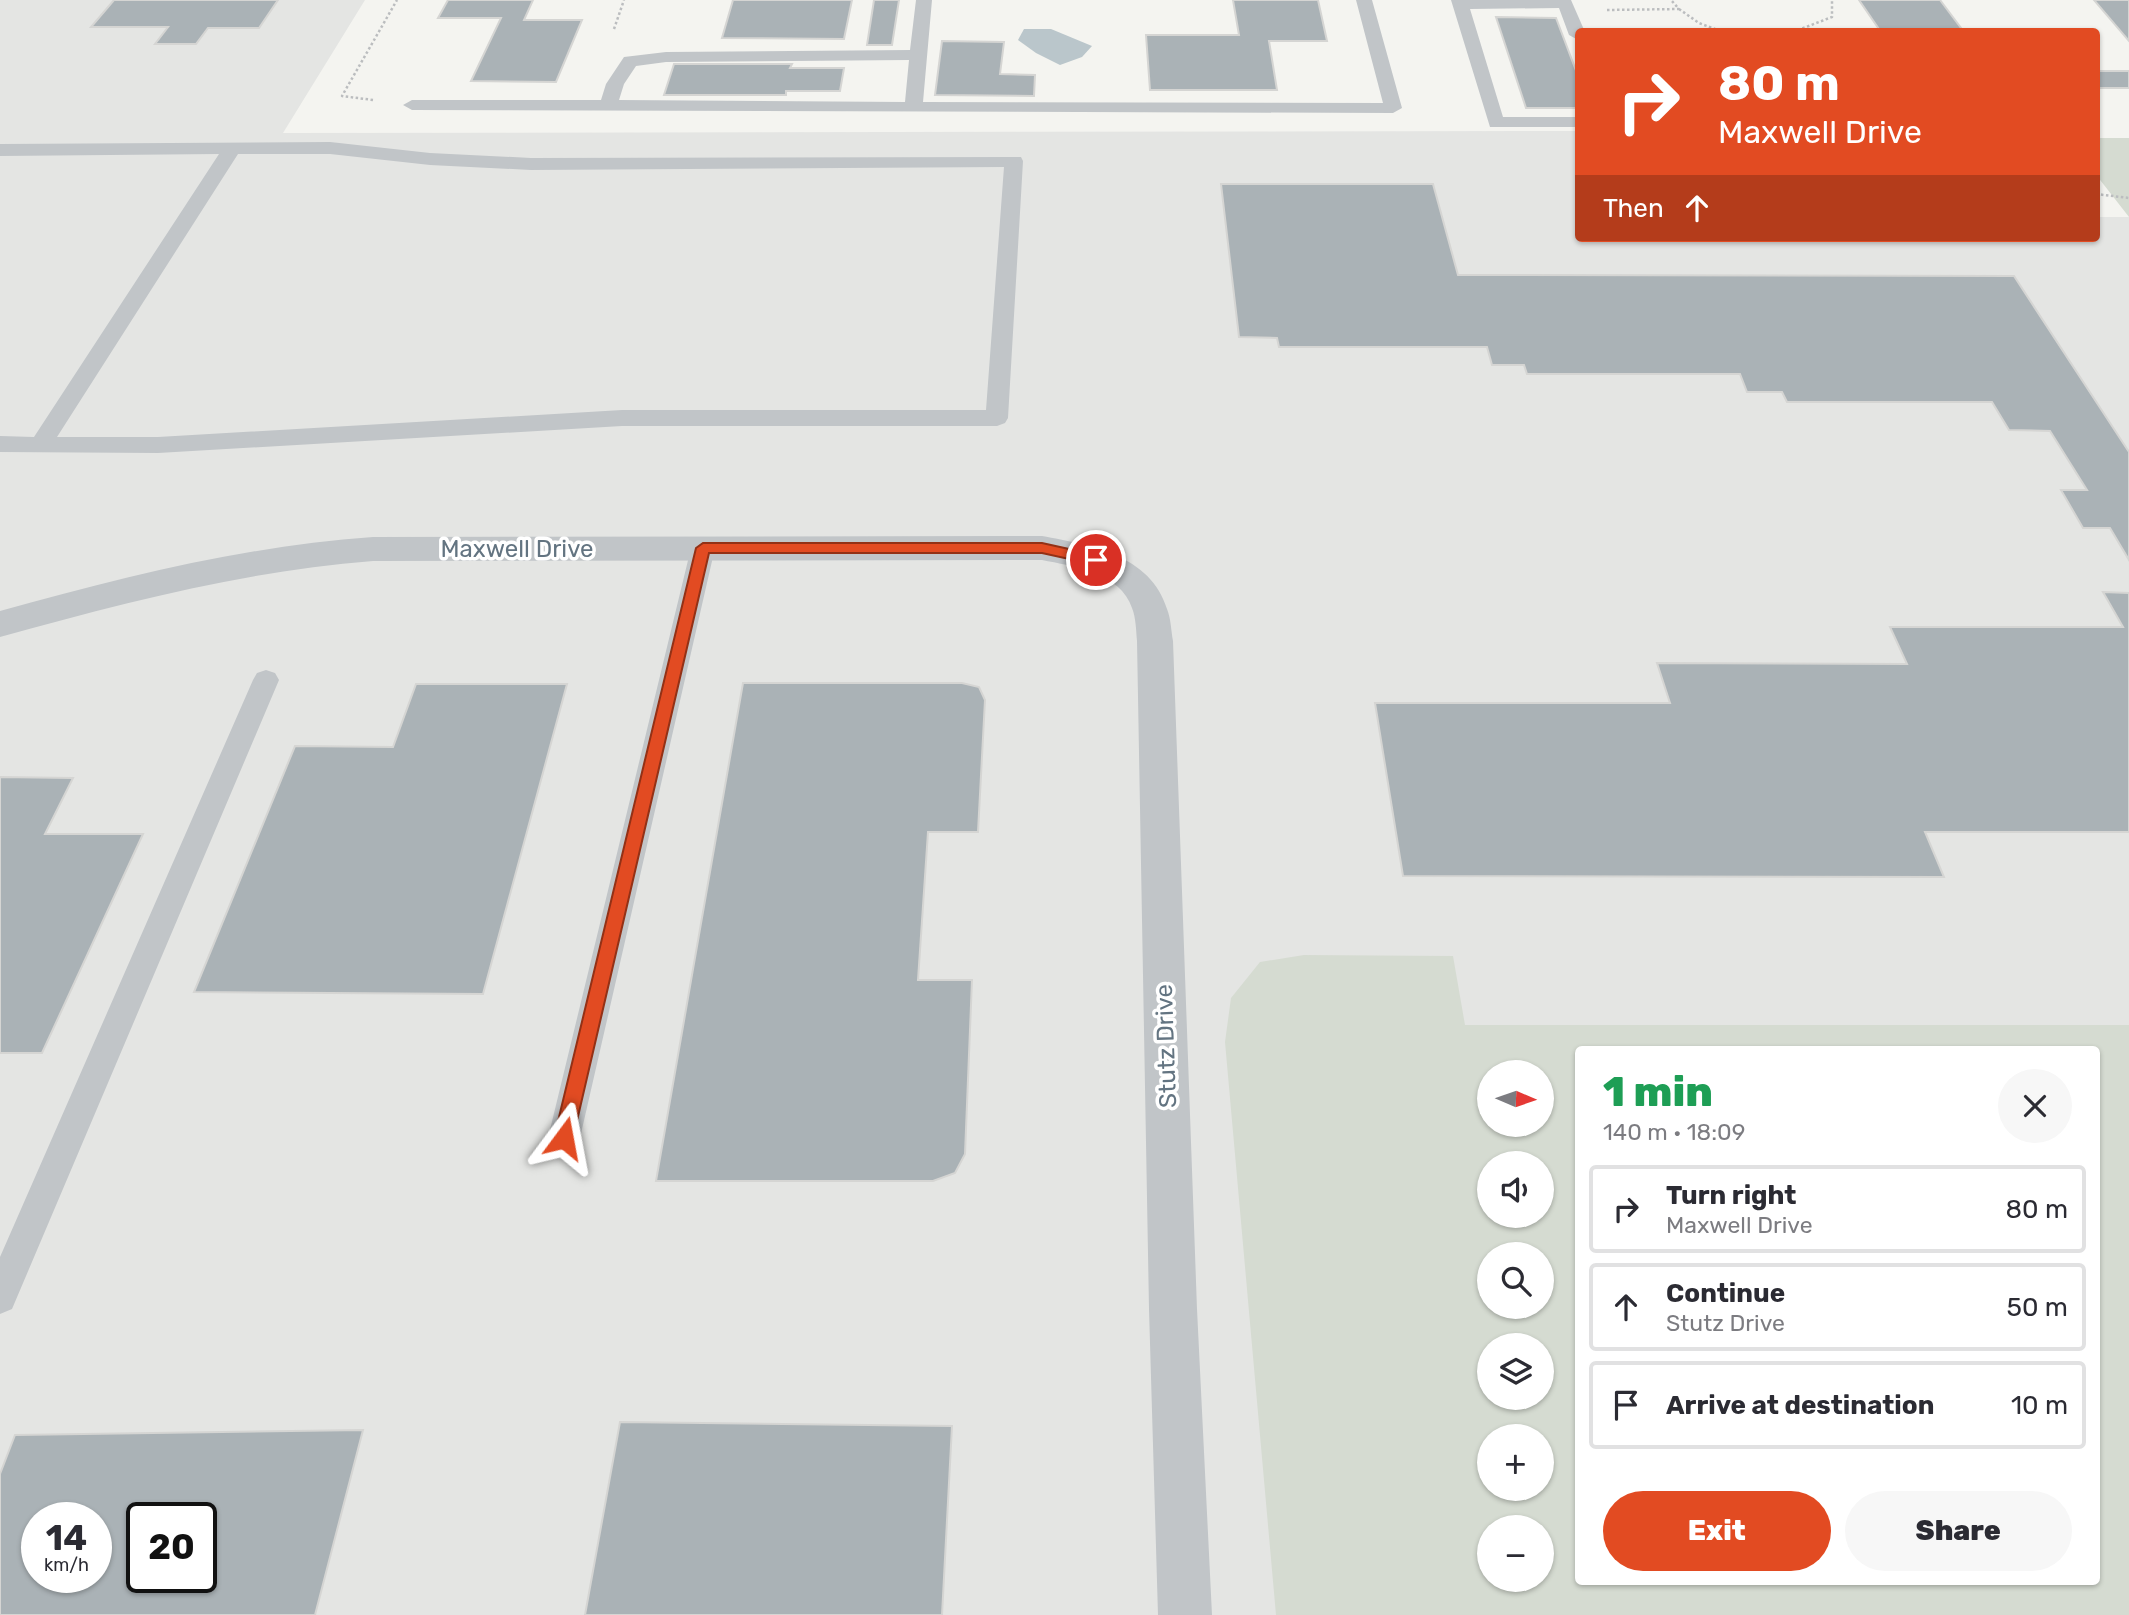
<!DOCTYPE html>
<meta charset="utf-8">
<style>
:root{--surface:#fff;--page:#f7f7f7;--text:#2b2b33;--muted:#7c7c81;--line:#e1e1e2;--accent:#e24b22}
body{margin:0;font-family:Rubik,sans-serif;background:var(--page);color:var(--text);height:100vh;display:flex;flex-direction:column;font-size:26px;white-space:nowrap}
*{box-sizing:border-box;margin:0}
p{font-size:23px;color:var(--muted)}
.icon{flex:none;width:38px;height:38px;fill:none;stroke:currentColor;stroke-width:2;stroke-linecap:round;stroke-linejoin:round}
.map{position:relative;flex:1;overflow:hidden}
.drawer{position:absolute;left:1575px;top:1046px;width:525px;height:539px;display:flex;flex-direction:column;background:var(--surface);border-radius:7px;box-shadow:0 2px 5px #0004}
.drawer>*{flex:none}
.hud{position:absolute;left:1575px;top:28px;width:525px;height:214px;border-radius:7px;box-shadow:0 2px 5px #0004;background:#e24b22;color:#fff;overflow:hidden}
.needle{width:46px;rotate:92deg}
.controls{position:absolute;left:1477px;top:1060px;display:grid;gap:14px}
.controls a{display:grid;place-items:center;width:77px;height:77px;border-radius:50%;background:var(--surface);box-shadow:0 2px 5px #0004;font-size:35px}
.speed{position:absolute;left:21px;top:1502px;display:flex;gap:14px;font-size:35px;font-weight:700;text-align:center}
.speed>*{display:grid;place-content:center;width:91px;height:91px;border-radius:50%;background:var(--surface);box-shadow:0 2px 5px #0004;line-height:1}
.speed small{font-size:18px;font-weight:400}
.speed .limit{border:4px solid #111;border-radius:10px;background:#fff;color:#111}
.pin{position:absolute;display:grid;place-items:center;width:60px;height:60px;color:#fff;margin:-30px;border:4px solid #fff;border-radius:50%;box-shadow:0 2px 7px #0007}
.me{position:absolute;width:77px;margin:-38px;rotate:13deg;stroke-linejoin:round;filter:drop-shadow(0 0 5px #0008)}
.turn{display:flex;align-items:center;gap:24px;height:147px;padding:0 28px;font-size:32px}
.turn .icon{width:91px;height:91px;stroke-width:2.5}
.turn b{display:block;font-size:49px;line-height:60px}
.then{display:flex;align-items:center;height:66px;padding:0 28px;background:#0003;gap:14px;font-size:26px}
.round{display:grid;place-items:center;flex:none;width:74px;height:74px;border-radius:37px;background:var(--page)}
.overview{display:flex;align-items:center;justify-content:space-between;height:119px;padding:0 28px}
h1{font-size:42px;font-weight:800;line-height:52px;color:#1e9e55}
.primary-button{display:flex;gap:14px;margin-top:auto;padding:14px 28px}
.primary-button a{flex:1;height:80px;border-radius:42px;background:var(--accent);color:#fff;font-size:28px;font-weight:800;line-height:80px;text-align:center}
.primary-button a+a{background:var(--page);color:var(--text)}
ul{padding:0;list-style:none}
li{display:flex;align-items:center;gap:21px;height:88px;margin:0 14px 10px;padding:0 14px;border:4px solid var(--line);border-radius:7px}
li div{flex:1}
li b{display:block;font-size:26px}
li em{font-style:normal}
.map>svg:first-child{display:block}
</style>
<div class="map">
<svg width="2129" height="1615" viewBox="0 0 2129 1615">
<rect width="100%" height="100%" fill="#f4f4f0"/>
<path fill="#e4e5e3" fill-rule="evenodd" d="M0,0H365L283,133L1578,131V238H2096L2097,217H2129V1615H0ZM1578,1050H2096V1582H1578ZM1489,1073H1542V1125H1489ZM1489,1164H1542V1216H1489ZM1489,1255H1542V1307H1489ZM1489,1346H1542V1398H1489ZM1489,1437H1542V1489H1489ZM37,1517H96V1577H37ZM142,1517H201V1577H142ZM1489,1528H1542V1580H1489Z"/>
<path fill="#d5dbd1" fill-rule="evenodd" d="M2097,138H2129V217L2097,176Z
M1304,955L1453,956L1465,1025H2129V1615H1276L1225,1042L1231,998L1260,962ZM1578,1050H2096V1582H1578ZM1489,1073H1542V1125H1489ZM1489,1164H1542V1216H1489ZM1489,1255H1542V1307H1489ZM1489,1346H1542V1398H1489ZM1489,1437H1542V1489H1489ZM1489,1528H1542V1580H1489Z"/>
<path fill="#bac6cb" d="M1024,29H1051L1092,46L1082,57L1060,65L1036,53L1018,40Z"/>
<path fill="#aab2b6" stroke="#d5d5d3" stroke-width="2" fill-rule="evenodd" d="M114,0H278L259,28H208L196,44H155L168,27H91Z
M448,0H533L524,20H582L556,82L471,81L501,18H438Z
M733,0H852L844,39L722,38Z
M874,0H899L892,45H867Z
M1233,0H1318L1327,41H1269L1277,90H1150L1146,35H1239Z
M1859,0H1940L1964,32H1881Z
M2094,0H2129V41Z
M1496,17L1556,18L1578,76V108H1526Z
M942,41L1004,42L1000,74L1035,75L1034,96L935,95Z
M674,64H792L790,68H844L840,91H786V95H664Z
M2096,71H2129V88H2096Z
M1221,184H1433L1458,275L2014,276L2129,452V560L2110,528H2083L2061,490H2087L2050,431L2009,430L1992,402H1787L1782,392H1747L1740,374H1527L1524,365H1492L1487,347H1279L1277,338L1239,337Z
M2103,592L2129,593V832H1925L1944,877L1403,876L1375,703H1670L1657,663L1907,664L1890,627H2123Z
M743,683H962L979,687L985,700L978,832H928L918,980H972L965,1154L955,1173L933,1181H656Z
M416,684H567L483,994L194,992L295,746L393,747Z
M0,777L73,778L45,834H143L42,1053H0Z
M620,1422L952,1426L942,1615H585Z
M363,1430L315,1615H0V1474L15,1435ZM37,1517H96V1577H37ZM142,1517H201V1577H142Z"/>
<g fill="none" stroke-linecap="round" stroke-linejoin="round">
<path stroke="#bbbdbf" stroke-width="2.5" stroke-dasharray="2.5 2.5" stroke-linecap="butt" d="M1679,9L1699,23L1723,32
M1607,10L1679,9L1671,0
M614,29L624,0
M1793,32L1832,17V0
M373,100L342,96L397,0
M2096,194L2129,198"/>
<path fill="#c1c5c8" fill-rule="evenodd" d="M916,0H932L923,102L1383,103L1356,0H1372L1402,108L1393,113L412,110L403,105L412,100H601L606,84L624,57L666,52L910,50ZM909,60L905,102L619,100L624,84L636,66L666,62Z
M1451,0H1571L1585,32H1578V40L1569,35L1559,8L1470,9L1503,117H1578V127H1490Z
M330,142L430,153L531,158L1021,157L1023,161L1008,418L1005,423L997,426H622L158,453L0,452V436L34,437L219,154L0,156V144ZM238,154H330L430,165L531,170L1004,167L986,410H622L158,437H57Z
M703,539L712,542L715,548L580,1138L576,1149L564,1154L552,1149L548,1138L691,548L694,542Z
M266,670L275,673L279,680L12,1309L0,1314V1257L253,680L257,673Z"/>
<path fill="#c1c5c8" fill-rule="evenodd" d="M1042,536C1090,545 1151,555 1167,609C1171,619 1171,630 1173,641L1197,1309L1212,1615H1158L1149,1309L1137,641C1136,630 1136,618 1132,608C1121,573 1072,566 1042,560L373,561C245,571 123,603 0,637V611C123,577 245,546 373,537Z"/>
</g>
<path fill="#e24b22" stroke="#933116" stroke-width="2" d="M703,543H1042L1096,555L1103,560L1096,565L1042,553H709L573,1138L570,1145L564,1148L557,1145L554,1138L696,548Z"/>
<g text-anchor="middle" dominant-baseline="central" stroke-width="7" stroke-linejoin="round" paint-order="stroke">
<g font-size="24" fill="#637481" stroke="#fff">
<text x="517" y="549">Maxwell Drive</text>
<text transform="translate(1166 1046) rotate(-92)">Stutz Drive</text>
</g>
</g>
</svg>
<div class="controls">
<a><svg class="needle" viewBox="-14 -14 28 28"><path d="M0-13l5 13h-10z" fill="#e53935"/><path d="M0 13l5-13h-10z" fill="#7c7c81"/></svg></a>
<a><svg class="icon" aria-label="sound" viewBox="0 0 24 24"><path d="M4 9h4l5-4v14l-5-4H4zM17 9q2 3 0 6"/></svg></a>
<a><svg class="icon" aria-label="search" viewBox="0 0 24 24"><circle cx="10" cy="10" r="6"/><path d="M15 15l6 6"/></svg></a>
<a><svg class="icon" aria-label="layers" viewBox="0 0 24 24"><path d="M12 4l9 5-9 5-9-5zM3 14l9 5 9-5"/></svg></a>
<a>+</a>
<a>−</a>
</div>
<div class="speed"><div>14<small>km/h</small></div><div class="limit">20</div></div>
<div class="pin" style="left:1096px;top:560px;background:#d93025"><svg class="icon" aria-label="arrive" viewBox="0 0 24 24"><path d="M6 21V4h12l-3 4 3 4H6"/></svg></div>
<svg class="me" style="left:564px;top:1138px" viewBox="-20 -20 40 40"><path d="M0-17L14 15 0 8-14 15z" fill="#e24b22" stroke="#fff" stroke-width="4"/></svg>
<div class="hud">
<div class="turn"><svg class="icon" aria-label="right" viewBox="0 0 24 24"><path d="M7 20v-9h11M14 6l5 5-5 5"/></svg><div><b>80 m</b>Maxwell Drive</div></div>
<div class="then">Then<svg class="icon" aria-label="ahead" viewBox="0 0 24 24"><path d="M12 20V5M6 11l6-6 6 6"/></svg></div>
</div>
<section class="drawer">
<div class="overview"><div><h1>1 min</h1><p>140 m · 18:09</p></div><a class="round"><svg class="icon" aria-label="close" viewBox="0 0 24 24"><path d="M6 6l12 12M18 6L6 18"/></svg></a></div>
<ul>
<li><svg class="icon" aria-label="right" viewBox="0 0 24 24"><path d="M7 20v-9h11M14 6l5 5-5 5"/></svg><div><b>Turn right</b><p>Maxwell Drive</p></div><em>80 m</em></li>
<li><svg class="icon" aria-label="ahead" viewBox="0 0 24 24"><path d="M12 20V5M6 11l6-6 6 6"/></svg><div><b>Continue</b><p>Stutz Drive</p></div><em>50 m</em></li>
<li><svg class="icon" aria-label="arrive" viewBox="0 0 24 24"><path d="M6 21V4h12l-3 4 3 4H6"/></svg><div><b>Arrive at destination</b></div><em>10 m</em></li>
</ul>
<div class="primary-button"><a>Exit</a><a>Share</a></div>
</section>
</div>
